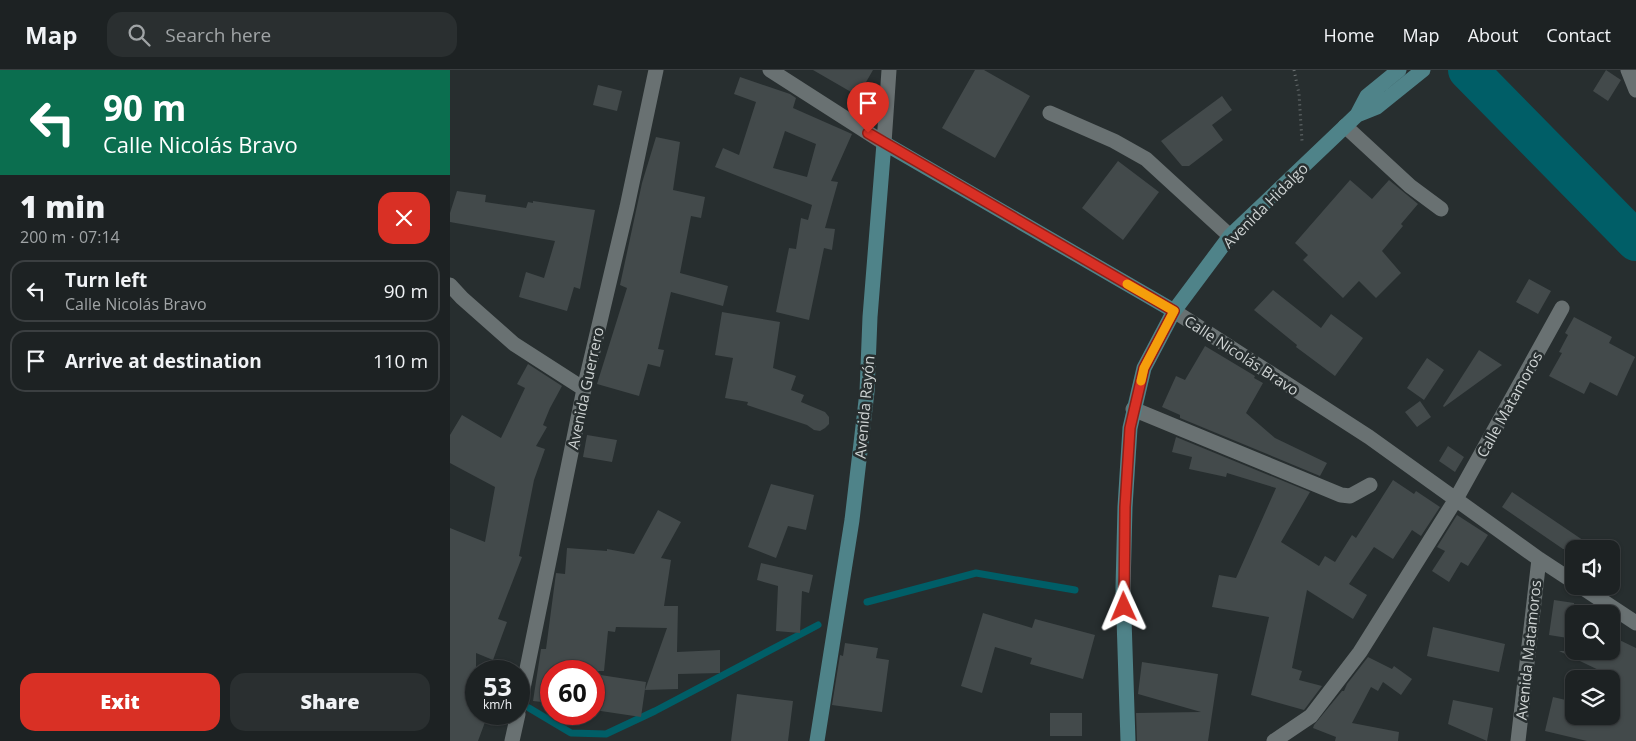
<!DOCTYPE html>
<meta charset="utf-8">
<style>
:root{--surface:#1d2223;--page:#2a2f30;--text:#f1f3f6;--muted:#a0a4a6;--line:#3b3f41;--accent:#d93025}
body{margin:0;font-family:"Open Sans",sans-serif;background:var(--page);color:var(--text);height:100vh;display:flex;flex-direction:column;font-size:19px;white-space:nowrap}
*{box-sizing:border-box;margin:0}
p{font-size:16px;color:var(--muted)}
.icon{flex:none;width:28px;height:28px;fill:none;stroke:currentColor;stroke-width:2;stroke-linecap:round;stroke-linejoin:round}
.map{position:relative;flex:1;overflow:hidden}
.panel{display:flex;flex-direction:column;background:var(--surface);width:450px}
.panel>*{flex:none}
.guide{background:#0b6e4f;color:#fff;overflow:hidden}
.fabs{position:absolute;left:1115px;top:470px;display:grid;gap:10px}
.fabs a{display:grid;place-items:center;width:55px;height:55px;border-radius:10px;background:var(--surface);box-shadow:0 1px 4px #0004,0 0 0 1px var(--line);font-size:25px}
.speed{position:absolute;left:15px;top:590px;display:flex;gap:10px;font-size:25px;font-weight:700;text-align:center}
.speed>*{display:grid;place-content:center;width:65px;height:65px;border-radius:50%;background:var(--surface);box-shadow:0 1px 4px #0004,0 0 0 1px var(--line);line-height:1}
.speed small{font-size:12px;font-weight:400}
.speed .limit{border:8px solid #d22;background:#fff;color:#111}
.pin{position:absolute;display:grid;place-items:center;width:42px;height:42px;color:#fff;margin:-51px -21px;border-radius:50% 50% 50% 0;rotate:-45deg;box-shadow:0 0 5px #0007}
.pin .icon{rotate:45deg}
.me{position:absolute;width:55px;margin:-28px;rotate:359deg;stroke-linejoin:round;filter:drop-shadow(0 0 4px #0008)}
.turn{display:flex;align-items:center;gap:18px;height:105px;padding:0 20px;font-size:22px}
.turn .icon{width:65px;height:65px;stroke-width:2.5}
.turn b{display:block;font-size:35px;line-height:42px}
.round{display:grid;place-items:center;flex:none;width:52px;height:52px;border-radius:15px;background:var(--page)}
.summary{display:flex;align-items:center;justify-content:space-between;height:85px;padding:0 20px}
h1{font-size:30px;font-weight:800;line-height:38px}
.action{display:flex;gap:10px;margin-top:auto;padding:10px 20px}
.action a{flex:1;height:58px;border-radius:15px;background:var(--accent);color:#fff;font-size:20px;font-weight:800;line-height:58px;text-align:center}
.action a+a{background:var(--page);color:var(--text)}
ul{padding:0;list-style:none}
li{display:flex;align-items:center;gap:15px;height:62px;margin:0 10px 8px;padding:0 10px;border:2px solid var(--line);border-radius:15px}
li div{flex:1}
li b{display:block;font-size:19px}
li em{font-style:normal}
header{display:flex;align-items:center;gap:30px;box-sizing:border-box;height:70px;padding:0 25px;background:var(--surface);border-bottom:1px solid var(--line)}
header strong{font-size:24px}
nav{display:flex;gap:28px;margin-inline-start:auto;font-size:18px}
.search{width:350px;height:45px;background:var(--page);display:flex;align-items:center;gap:12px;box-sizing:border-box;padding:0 18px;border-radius:15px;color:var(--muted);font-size:19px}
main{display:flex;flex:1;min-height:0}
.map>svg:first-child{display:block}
</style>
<header>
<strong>Map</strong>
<div class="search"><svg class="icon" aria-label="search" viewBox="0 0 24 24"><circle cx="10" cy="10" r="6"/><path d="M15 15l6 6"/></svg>Search here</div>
<nav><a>Home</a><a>Map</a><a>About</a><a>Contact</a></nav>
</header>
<main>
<section class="panel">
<div class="guide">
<div class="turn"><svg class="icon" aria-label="left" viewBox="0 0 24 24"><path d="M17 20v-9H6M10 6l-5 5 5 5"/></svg><div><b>90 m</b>Calle Nicolás Bravo</div></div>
</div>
<div class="summary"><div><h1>1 min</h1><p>200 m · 07:14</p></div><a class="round" style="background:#d93025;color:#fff"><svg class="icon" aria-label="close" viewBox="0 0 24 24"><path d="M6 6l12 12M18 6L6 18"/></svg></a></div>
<ul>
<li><svg class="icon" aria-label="left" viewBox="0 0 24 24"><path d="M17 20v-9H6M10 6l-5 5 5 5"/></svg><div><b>Turn left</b><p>Calle Nicolás Bravo</p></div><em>90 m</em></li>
<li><svg class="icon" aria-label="arrive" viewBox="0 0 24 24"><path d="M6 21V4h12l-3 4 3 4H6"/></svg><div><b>Arrive at destination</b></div><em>110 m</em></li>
</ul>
<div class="action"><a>Exit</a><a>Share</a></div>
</section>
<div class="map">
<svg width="1186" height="671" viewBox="0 0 1186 671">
<rect width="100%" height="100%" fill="#272e2f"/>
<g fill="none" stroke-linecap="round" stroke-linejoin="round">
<path stroke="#005e67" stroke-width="7" d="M417,532L526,503L625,520
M79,638L121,663L156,664L205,641L368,555"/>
<path stroke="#005e67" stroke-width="40" d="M1018,0L1186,171"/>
</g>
<path fill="#434a4b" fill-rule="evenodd" d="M363,0H423L408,26Z
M525,0H534L580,26L545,88L492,58Z
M1156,0L1171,10L1158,31L1143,21Z
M290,7L340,24L346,28L343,38L402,64L381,111L388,112L375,158L385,159L382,180L374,178L359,250L326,242L339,178L346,179L351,148L358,150L362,135L265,97L273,78L289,85L306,32L284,24ZM335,61L366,74L357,107L323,98Z
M148,15L172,21L167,41L143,35Z
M772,26L782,40L762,55L773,70L739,96H732L711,71Z
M206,67L230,72L223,120L255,127L251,148L241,146L230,203L278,216L273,236L221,222L208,279L214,280L210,297L198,294L189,326L147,314L177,218L170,215L192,113Z
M668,91L709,122L673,170L632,138Z
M900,110L922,129L939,110L968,134L951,154L953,156L932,181L951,203L926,228L909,211L893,228L853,190L858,185L845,173Z
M7,121L36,125L35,132L76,138L78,132L83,133V131L145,140L130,219L124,217L117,241L69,227L76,202L94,208L105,171L0,152V143Z
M1079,209L1101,221L1088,244L1066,232Z
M823,220L871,258L881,244L913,268L885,306L846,277L847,275L804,240Z
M272,242L330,252L323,298L346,306L341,320L354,325L351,332L375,342L379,347V354L375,358L370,361L364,360L357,355L297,335L298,332L275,328L283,288L265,285Z
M1124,247L1162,267L1159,273L1185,287L1167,326L1140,312L1134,324L1099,306L1112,283L1109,282L1118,265L1115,263Z
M755,276L805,306L804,308L813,313L796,343L825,368L877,393L870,406L730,348V345L712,337L726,306L735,310Z
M1029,280L1052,295L994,337L993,336Z
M977,288L994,300L974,330L957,318Z
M78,294L112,316L100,338L93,355L97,357L86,376L95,379L84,410L69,486L72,487L48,549L57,552L43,590L26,583V644H38L28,671H0V458L35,472L45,417L0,393V365L12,345L51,368L75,318L67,314Z
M970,331L981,347L967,357L955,342Z
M137,365L167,370L162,392L133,387Z
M726,367L860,422L831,472L869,496L875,486L885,492L902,465L906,468L943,410L964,424L966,421L990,437L971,466L962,460L943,489L924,477L899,514L917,525L903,549L857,520L842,598L852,601L849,610L872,616L854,640L801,625L819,547L762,537L769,505L786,508L826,418L777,403L776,407L739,399L742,387L722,382Z
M998,376L1014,387L1005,402L989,391Z
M321,414L364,425L356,460L338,456L326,488L298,477Z
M1062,422L1146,479H1113L1052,437Z
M208,440L231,452L211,488L221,490L214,536H228L227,582L270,580V603L228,604V619L195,620L217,558L166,557L165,562L158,561L154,601H101V633L83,631L91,579H96L106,503L115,504L117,478L157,481V479L184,484Z
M1007,445L1038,465L1018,496L1011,492L999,512L982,501L995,481L987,477Z
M311,493L363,505L359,523L352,521L350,563L326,561L328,516L307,510Z
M1104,530L1124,533V569L1099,565Z
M533,543L582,558L585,549L645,565L633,609L580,594L582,588L545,577L532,623L511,616Z
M983,557L1055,574L1049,602L977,586Z
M1161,566L1186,578V671H1137L1095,661L1103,627L1124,632V646H1161V609H1154L1157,604L1109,581H1161Z
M395,573L428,578L426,588L439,590L432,642L382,635L390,585L393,586Z
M918,587L942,599L944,596L962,609L951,625L933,612L928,621L921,617L902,653L949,662L948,671H885L886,667L863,658L864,655L892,621H894L897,614Z
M692,592L768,604L758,671H687L686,643L751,642L688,624Z
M144,604L196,612L191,647L144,640Z
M287,624L343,631L338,671H281Z
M1003,630L1043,638L1037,671L998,654Z
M600,643H632V666H600Z"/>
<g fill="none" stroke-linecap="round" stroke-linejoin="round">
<path stroke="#6b7172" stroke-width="3" stroke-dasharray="1 4" stroke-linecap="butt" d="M844,0L849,24L852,71"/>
<path stroke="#697172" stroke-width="15" d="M320,0L434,73L439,0
M1178,0L1186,20
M600,43L664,71L696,89L780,166
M895,56L960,116L991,139
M0,215L12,228L64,274L134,319
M724,241L919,367L1089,489L1124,512
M683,339L891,425L900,426L920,415
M1130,516L1186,553
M69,638L134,319L177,137L206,0
M62,671L68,644
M824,671L861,646L910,582L1006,429L1112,238
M1068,671L1089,489"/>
<path stroke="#4f8389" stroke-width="15" d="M907,45L927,37L973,0
M367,671L402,450L417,322L420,247L434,73L724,241
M678,671L673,518L675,437L680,358L694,298L724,241L780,166L907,45L917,26L949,0"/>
</g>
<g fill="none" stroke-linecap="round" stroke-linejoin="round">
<defs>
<path id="route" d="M418,63L724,241L694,298L680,358L675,437L674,537"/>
</defs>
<use href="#route" stroke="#8d1f18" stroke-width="12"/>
<use href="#route" stroke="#d93025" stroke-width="9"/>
<path stroke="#f59e0b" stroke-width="9" d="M677,214L724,241L694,298L691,311"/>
</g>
<g text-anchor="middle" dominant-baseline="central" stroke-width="5" stroke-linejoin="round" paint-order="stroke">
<g font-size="15" fill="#ced3d3" stroke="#272e2f">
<text transform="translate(815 135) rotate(-45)">Avenida Hidalgo</text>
<text transform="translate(792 285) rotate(33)">Calle Nicolás Bravo</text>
<text transform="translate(135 318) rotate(-78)">Avenida Guerrero</text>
<text transform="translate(1059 334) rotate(-61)">Calle Matamoros</text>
<text transform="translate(414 337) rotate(-85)">Avenida Rayón</text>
<text transform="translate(1078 580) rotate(-84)">Avenida Matamoros</text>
</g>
</g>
</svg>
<div class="fabs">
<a><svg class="icon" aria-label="sound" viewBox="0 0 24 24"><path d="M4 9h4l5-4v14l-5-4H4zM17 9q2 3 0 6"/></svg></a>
<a><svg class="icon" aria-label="search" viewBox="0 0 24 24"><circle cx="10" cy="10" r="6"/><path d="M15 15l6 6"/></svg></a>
<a><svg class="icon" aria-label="layers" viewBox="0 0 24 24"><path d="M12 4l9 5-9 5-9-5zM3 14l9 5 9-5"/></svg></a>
</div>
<div class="speed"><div>53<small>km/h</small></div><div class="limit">60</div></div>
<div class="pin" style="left:418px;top:63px;background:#d93025"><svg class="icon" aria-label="arrive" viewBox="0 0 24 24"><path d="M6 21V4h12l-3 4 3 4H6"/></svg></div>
<svg class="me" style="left:674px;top:537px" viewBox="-20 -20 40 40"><path d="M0-17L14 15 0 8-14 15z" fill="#d93025" stroke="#fff" stroke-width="4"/></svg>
</div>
</main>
